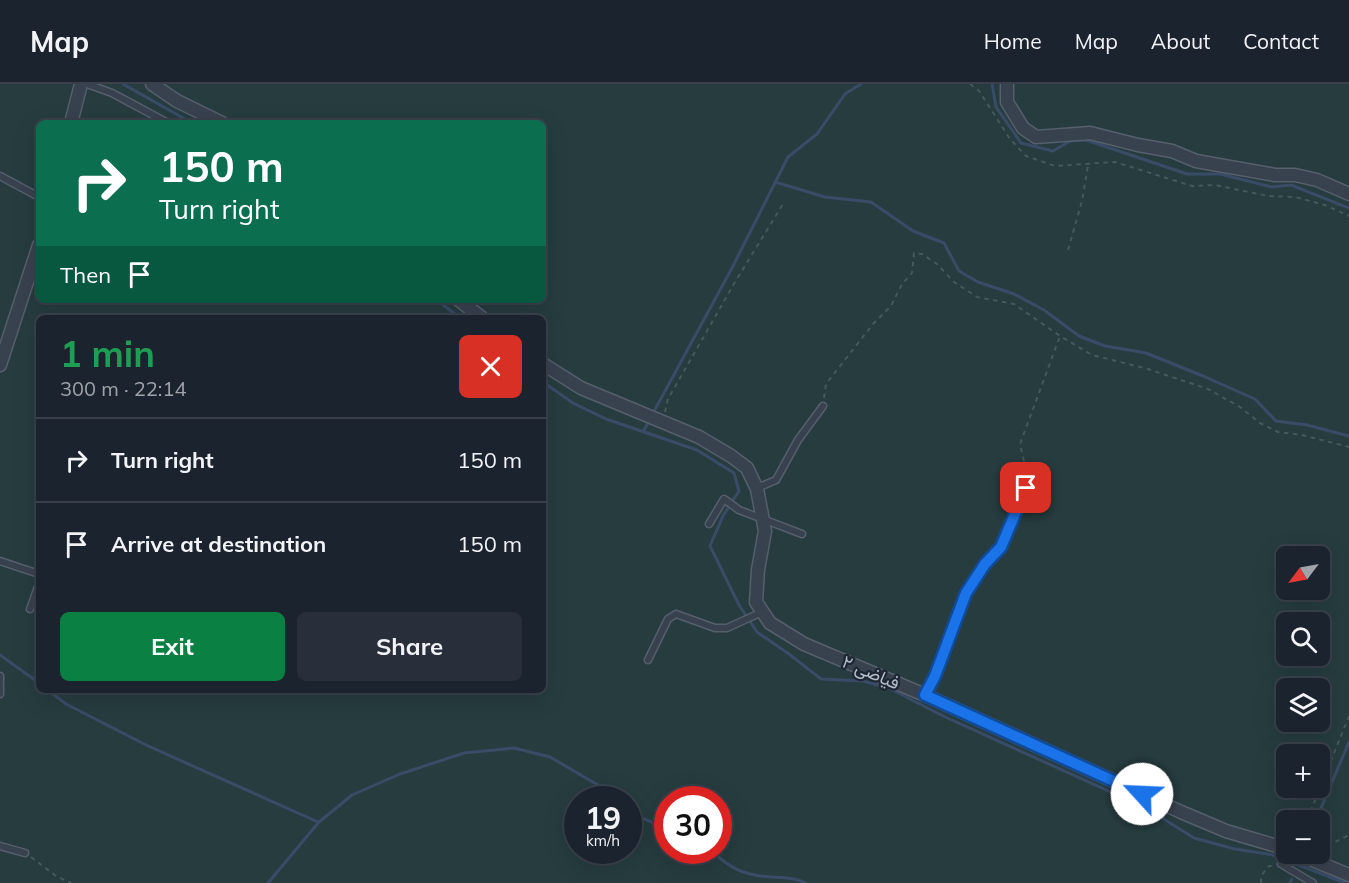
<!DOCTYPE html>
<meta charset="utf-8">
<style>
:root{--surface:#1b232e;--page:#282f3a;--text:#f1f3f6;--muted:#a0a4aa;--line:#39404a;--accent:#0b8043}
body{margin:0;font-family:Mulish,Vazirmatn,sans-serif;background:var(--page);color:var(--text);height:100vh;display:flex;flex-direction:column;font-size:22px;white-space:nowrap}
*{box-sizing:border-box;margin:0}
p{font-size:20px;color:var(--muted)}
.icon{flex:none;width:33px;height:33px;fill:none;stroke:currentColor;stroke-width:2;stroke-linecap:round;stroke-linejoin:round}
.map{position:relative;flex:1;overflow:hidden}
.sheet{position:absolute;left:36px;top:231px;width:510px;height:378px;display:flex;flex-direction:column;background:var(--surface);border-radius:9px;box-shadow:0 6px 24px #0002,0 0 0 2px var(--line)}
.sheet>*{flex:none}
.guide{position:absolute;left:36px;top:36px;width:510px;height:183px;border-radius:9px;box-shadow:0 6px 24px #0002,0 0 0 2px var(--line);background:#0b6e4f;color:#fff;overflow:hidden}
.needle{width:39px;rotate:238deg}
.controls{position:absolute;left:1276px;top:462px;display:grid;gap:12px}
.controls a{display:grid;place-items:center;width:54px;height:54px;border-radius:9px;background:var(--surface);box-shadow:0 6px 24px #0002,0 0 0 2px var(--line);font-size:30px}
.speed{position:absolute;left:564px;top:702px;display:flex;gap:12px;font-size:30px;font-weight:700;text-align:center}
.speed>*{display:grid;place-content:center;width:78px;height:78px;border-radius:50%;background:var(--surface);box-shadow:0 6px 24px #0002,0 0 0 2px var(--line);line-height:1}
.speed small{font-size:15px;font-weight:400}
.speed .limit{border:9px solid #d22;background:#fff;color:#111}
.pin{position:absolute;display:grid;place-items:center;width:51px;height:51px;color:#fff;margin:-26px;border-radius:12px;box-shadow:0 3px 9px #0006}
.me{position:absolute;width:66px;margin:-33px;rotate:295deg;stroke-linejoin:round;filter:drop-shadow(0 0 4px #0008)}
.turn{display:flex;align-items:center;gap:21px;height:126px;padding:0 24px;font-size:27px}
.turn .icon{width:78px;height:78px;stroke-width:2.5}
.turn b{display:block;font-size:42px;line-height:51px}
.then{display:flex;align-items:center;height:57px;padding:0 24px;background:#0003;gap:12px;font-size:22px}
.round{display:grid;place-items:center;flex:none;width:63px;height:63px;border-radius:9px;background:var(--page)}
.head{display:flex;align-items:center;justify-content:space-between;height:102px;padding:0 24px}
h1{font-size:36px;font-weight:700;line-height:45px;color:#1e9e55}
.action{display:flex;gap:12px;margin-top:auto;padding:12px 24px}
.action a{flex:1;height:69px;border-radius:9px;background:var(--accent);color:#fff;font-size:24px;font-weight:700;line-height:69px;text-align:center}
.action a+a{background:var(--page);color:var(--text)}
ul{padding:0;list-style:none}
li{display:flex;align-items:center;gap:18px;height:84px;padding:0 24px;border-top:2px solid var(--line)}
li div{flex:1}
li b{display:block;font-size:22px}
li em{font-style:normal}
header{display:flex;align-items:center;gap:36px;box-sizing:border-box;height:84px;padding:0 30px;background:var(--surface);border-bottom:2px solid var(--line)}
header strong{font-size:28px}
nav{display:flex;gap:33px;margin-inline-start:auto;font-size:21px}
.map>svg:first-child{display:block}
</style>
<header>
<strong>Map</strong>
<nav><a>Home</a><a>Map</a><a>About</a><a>Contact</a></nav>
</header>
<div class="map">
<svg width="1349" height="799" viewBox="0 0 1349 799">
<rect width="100%" height="100%" fill="#242f3e"/>
<path fill="#263c3f" fill-rule="evenodd" d="M0,0H1349V799H0ZM39,39H543V216H39ZM39,234H543V606H39ZM1287,472H1320V506H1287ZM1287,538H1320V572H1287ZM1287,604H1320V638H1287ZM1287,670H1320V704H1287ZM578,716H628V766H578ZM668,716H718V766H668ZM1287,736H1320V770H1287Z"/>
<g fill="none" stroke-linecap="round" stroke-linejoin="round">
<path stroke="#394c67" stroke-width="3" d="M123,0L192,39
M992,0L996,23L1021,59L1053,67L1070,57L1086,56L1187,90H1220L1272,103L1291,101L1349,124
M775,98L825,113L871,118L913,147L944,159L959,187L978,198L1014,210L1044,226L1079,252L1105,262L1146,269L1203,292L1255,315L1276,337L1307,341L1349,352
M437,216L460,234
M543,298L573,319L606,335L697,366L734,389L739,407L723,432L710,462L739,521L757,548L789,570L821,595L863,597L889,604L943,632L1146,724L1194,754L1235,765L1273,771L1345,799
M652,331L732,184L788,73L817,50L845,10L861,0
M643,348L649,337
M0,571L39,599
M48,606L66,620L146,661L318,738
M628,723L642,734L668,745
M1316,736L1349,658
M710,766C724,778 736,788 755,791C772,795 790,791 806,799
M268,799L319,738L352,711L400,690L464,669L514,664L550,673L603,704L618,716
M1290,799L1292,795"/>
<defs>
<path id="service" d="M87,0L112,9L168,39
M0,92L39,113
M757,404L776,396L798,356L823,322
M709,440L724,415L739,426L802,450
M0,477L39,490
M30,525L39,500
M648,576L668,535L676,530L715,544H727L762,528
M0,592V610
M925,611L935,592L966,509L985,480L1001,463L1017,429L1026,404L1025,386
M0,762L25,769
M1287,766L1281,780L1313,799"/>
<path id="minor" d="M152,0L177,17L222,39
M1007,0V18L1023,44L1036,53L1090,49L1138,61L1172,67L1196,77L1275,91H1295L1317,96L1349,110
M71,39L81,0
M459,216L482,234
M543,280L581,304L699,353L731,372L747,384L757,405L765,447L758,486L756,518L770,539L804,560L925,611L1181,728L1226,747L1287,765
M0,281L39,161
M1298,770L1349,791"/>
</defs>
<use href="#service" stroke="#565f6c" stroke-width="9"/>
<use href="#minor" stroke="#565f6c" stroke-width="15"/>
<path stroke="#44595c" stroke-width="2" stroke-dasharray="4.5 4.5" stroke-linecap="butt" d="M970,0L979,7L1010,55L1026,72L1055,82L1115,78L1192,102L1215,101L1268,112L1295,113L1325,121L1349,132
M1068,166L1082,117L1088,81
M824,314L826,300L873,240L891,222L902,200L912,189L914,169L922,170L937,180L954,198L977,213L1014,220L1060,252L1092,271L1148,285L1208,305L1240,323L1260,339L1278,348L1302,351L1349,363
M665,328L668,315L735,198L783,120
M1024,377L1020,360L1060,252
M1307,736L1349,632
M1322,768L1323,764L1349,751
M31,773L56,792L71,799
M1261,799V792L1269,782H1273"/>
<use href="#service" stroke="#38414e" stroke-width="6"/>
<use href="#minor" stroke="#38414e" stroke-width="12"/>
</g>
<g fill="none" stroke-linecap="round" stroke-linejoin="round">
<defs>
<path id="route" d="M1026,404L1001,463L985,480L966,509L935,592L925,611L1142,710"/>
</defs>
<use href="#route" stroke="#114b97" stroke-width="15"/>
<use href="#route" stroke="#1a73e8" stroke-width="10"/>
</g>
<g text-anchor="middle" dominant-baseline="central" stroke-width="4.5" stroke-linejoin="round" paint-order="stroke">
<g font-size="18" fill="#b4bcc9" stroke="#1d2633">
<text transform="translate(871 588) rotate(23)">فیاضی ۲</text>
</g>
</g>
</svg>
<div class="controls">
<a><svg class="needle" viewBox="-14 -14 28 28"><path d="M0-13l5 13h-10z" fill="#e53935"/><path d="M0 13l5-13h-10z" fill="#a0a4aa"/></svg></a>
<a><svg class="icon" aria-label="search" viewBox="0 0 24 24"><circle cx="10" cy="10" r="6"/><path d="M15 15l6 6"/></svg></a>
<a><svg class="icon" aria-label="layers" viewBox="0 0 24 24"><path d="M12 4l9 5-9 5-9-5zM3 14l9 5 9-5"/></svg></a>
<a>+</a>
<a>−</a>
</div>
<div class="speed"><div>19<small>km/h</small></div><div class="limit">30</div></div>
<div class="pin" style="left:1026px;top:404px;background:#d93025"><svg class="icon" aria-label="arrive" viewBox="0 0 24 24"><path d="M6 21V4h12l-3 4 3 4H6"/></svg></div>
<svg class="me" style="left:1142px;top:710px" viewBox="-20 -20 40 40"><circle r="19" fill="#fff"/><path d="M0-13L10 11 0 6-10 11z" fill="#1a73e8"/></svg>
<div class="guide">
<div class="turn"><svg class="icon" aria-label="right" viewBox="0 0 24 24"><path d="M7 20v-9h11M14 6l5 5-5 5"/></svg><div><b>150 m</b>Turn right</div></div>
<div class="then">Then<svg class="icon" aria-label="arrive" viewBox="0 0 24 24"><path d="M6 21V4h12l-3 4 3 4H6"/></svg></div>
</div>
<section class="sheet">
<div class="head"><div><h1>1 min</h1><p>300 m · 22:14</p></div><a class="round" style="background:#d93025;color:#fff"><svg class="icon" aria-label="close" viewBox="0 0 24 24"><path d="M6 6l12 12M18 6L6 18"/></svg></a></div>
<ul>
<li><svg class="icon" aria-label="right" viewBox="0 0 24 24"><path d="M7 20v-9h11M14 6l5 5-5 5"/></svg><div><b>Turn right</b></div><em>150 m</em></li>
<li><svg class="icon" aria-label="arrive" viewBox="0 0 24 24"><path d="M6 21V4h12l-3 4 3 4H6"/></svg><div><b>Arrive at destination</b></div><em>150 m</em></li>
</ul>
<div class="action"><a>Exit</a><a>Share</a></div>
</section>
</div>
